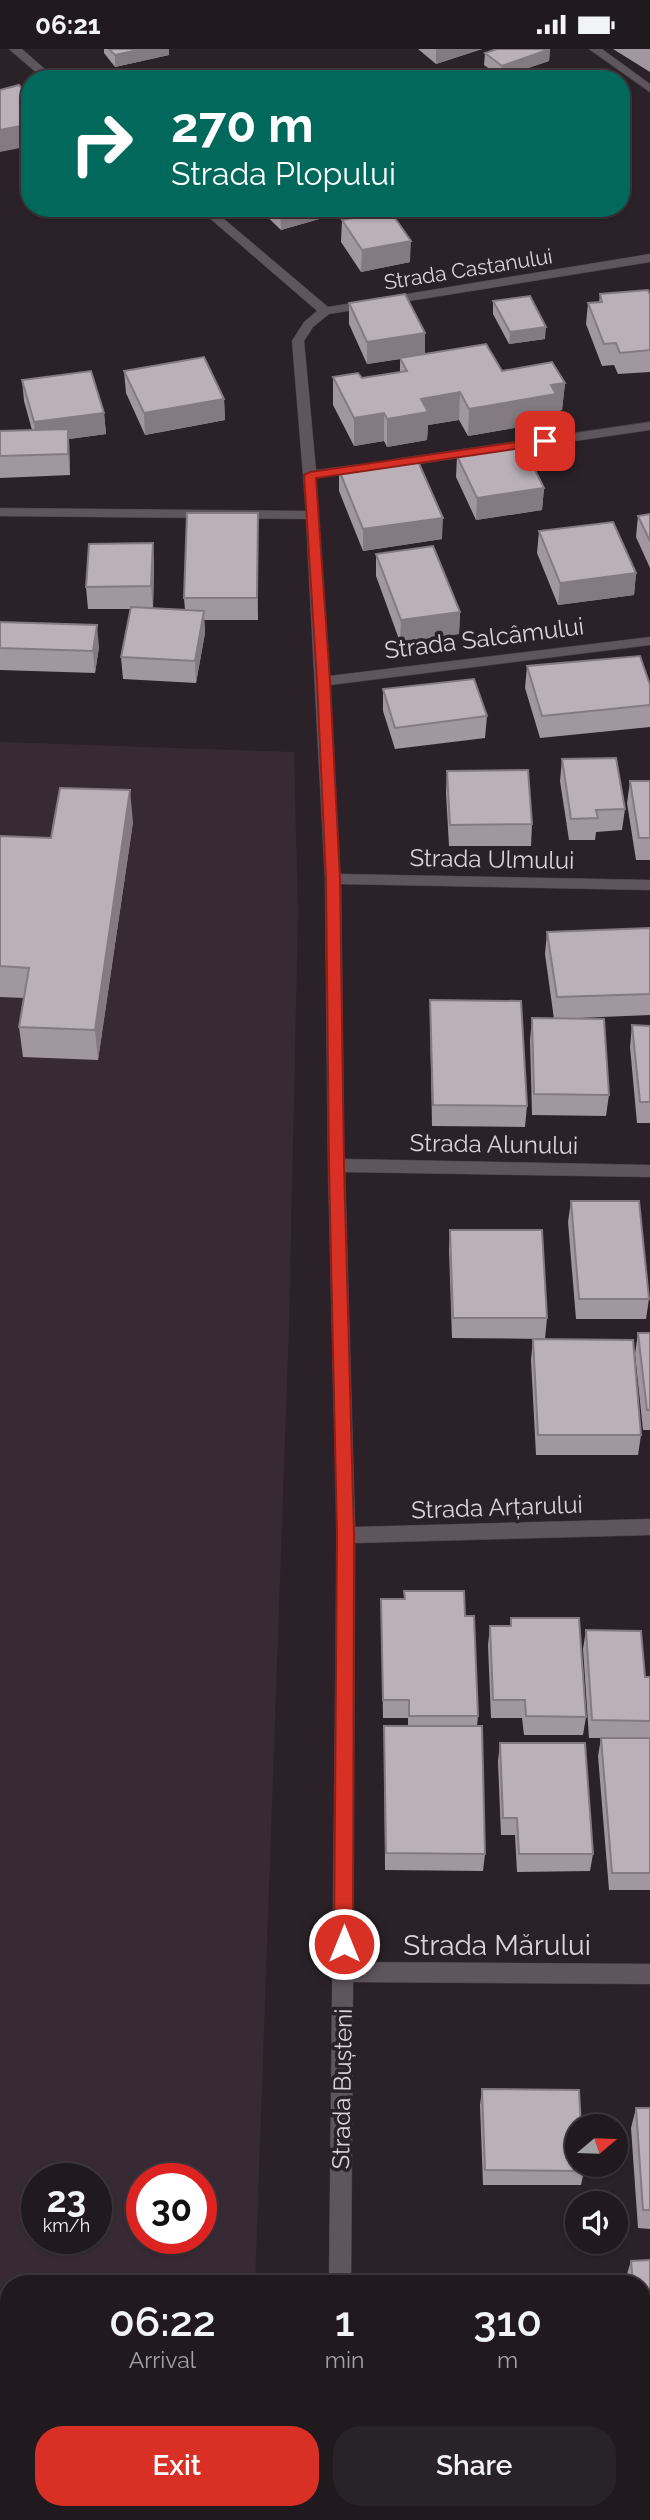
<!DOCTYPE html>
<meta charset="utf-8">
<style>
:root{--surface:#201a1e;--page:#282327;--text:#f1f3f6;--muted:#a2a1a4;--line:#3d383c;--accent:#d93025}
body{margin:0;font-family:Raleway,sans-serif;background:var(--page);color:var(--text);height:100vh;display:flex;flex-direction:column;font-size:26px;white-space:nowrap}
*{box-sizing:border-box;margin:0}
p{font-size:23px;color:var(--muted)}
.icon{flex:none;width:38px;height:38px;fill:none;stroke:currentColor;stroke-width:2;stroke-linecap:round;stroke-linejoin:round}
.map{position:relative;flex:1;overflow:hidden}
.details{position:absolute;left:0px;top:2226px;width:651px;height:245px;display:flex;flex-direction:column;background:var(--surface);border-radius:28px 28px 0 0;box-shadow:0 2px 5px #0004,0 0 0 2px var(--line)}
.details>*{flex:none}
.banner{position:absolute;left:21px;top:21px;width:609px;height:147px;border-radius:28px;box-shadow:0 2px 5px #0004,0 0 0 2px var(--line);background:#00695c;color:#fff;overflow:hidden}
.needle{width:46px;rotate:71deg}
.fabs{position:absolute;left:565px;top:2065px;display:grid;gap:14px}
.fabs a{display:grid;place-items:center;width:63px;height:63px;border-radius:50%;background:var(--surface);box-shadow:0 2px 5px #0004,0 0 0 2px var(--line);font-size:35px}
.speed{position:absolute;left:21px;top:2114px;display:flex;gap:14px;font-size:35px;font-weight:700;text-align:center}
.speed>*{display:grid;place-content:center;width:91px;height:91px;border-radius:50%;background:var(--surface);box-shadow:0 2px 5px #0004,0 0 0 2px var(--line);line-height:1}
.speed small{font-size:18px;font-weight:400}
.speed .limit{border:10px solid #d22;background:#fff;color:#111}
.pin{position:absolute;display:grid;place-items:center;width:60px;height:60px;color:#fff;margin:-30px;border-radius:14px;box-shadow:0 4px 10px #0006}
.me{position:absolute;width:77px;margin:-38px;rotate:0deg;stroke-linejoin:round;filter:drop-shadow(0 0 5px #0008)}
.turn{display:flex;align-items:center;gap:24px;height:147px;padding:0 35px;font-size:32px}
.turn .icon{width:91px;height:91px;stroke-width:2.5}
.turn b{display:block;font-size:49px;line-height:60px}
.eta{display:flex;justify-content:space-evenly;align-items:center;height:119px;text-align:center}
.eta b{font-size:42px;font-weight:600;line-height:49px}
.primary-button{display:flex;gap:14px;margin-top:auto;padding:14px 35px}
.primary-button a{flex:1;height:80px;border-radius:28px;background:var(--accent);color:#fff;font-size:28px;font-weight:600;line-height:80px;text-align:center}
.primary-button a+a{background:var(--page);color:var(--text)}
.status{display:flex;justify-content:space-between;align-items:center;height:49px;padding:0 35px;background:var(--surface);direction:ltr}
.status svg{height:19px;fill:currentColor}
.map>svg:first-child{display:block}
</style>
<div class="status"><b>06:21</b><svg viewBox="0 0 49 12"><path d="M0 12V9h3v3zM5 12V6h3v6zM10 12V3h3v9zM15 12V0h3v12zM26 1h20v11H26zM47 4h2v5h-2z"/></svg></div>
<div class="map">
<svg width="650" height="2471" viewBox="0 0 650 2471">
<rect width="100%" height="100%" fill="#2a2228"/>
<path fill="#372a34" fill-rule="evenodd" d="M0,693L294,703L298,866L289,1277L255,2235H9V2462H247V2471H0ZM37,2130H96V2189H37ZM142,2130H201V2189H142Z"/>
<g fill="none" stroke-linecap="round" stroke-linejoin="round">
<defs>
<path id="street" d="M9,0H22L56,30H44Z
M589,0H602L650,35V43Z
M198,159H211L328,258L650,205V213L329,265L313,278L304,292L316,421L363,415L370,419L363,423L316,429L329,627L650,588V596L330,636L340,825L650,831V841L341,835L344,1110L650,1116V1128L345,1123L355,1478L650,1470V1486L355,1494L353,1913L650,1915V1935L353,1933L351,2235H329L337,1486L328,1116L325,830L306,470L0,467V459L306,462L292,292L304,273L317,262Z
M650,373V381L397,418L390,414L397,410Z
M325,2462H349V2471H325Z"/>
</defs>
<use href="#street" stroke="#464045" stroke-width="1"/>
<use href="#street" fill="#5f565d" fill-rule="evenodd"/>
</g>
<path fill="#a1979e" d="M104,0H169V6L115,18L104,4Z
M418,0H482L436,15Z
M550,0L549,12L501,28L484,16L485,4Z
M613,0H650V23Z
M258,159H333V166L281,181Z
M342,171L410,213L361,223L341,193Z
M600,245L650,246V323L618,325L614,316L602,317L586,275L588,254L599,253Z
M493,252L545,290L509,295L493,265Z
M349,254L425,284V305L565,334L562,361L555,363L554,372L468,387L459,371L428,376L427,391L387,398L384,392L354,397L333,356V328L362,329L400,323V310L367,315L349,275Z
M124,322L224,350L225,371L145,386L126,344Z
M22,331L104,364L106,385L69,390L70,426L0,429V382L32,381L24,352Z
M457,407L544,439L542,461L476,471L456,428Z
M339,421L442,490L363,502L339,442Z
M650,465V519L636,488L638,467Z
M539,482L636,524L634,546L558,556L537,504Z
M258,486V571H204L205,584L196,634L123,630L121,608L131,560H88L86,538L153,494L154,516L153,559L185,561L184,549Z
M376,505L460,563L459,585L400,593L376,527Z
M0,573L99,598L95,624L0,621Z
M527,617L650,636V678L540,689L525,639Z
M383,640L487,667L485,689L395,700L383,662Z
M562,710L625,760L622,781L596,783L595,791H569L560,732Z
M447,722L532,775L531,797H449L446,744Z
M630,732H650V811H636L627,754Z
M133,773L98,1011L23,1008L19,978L24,949L0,948V787L51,789Z
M650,879V966L554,970L545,905L547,883Z
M430,951L527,1057L525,1078L432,1077L430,973Z
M532,969L609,1046L606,1067L532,1066L530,991Z
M632,976L650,977V1074H637L630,998Z
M571,1152L649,1250L646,1270H576L568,1173Z
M450,1181L547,1269L545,1290L452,1289L449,1201Z
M638,1284H650V1381H643L635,1305Z
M533,1290L641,1386L638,1406H536L531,1311Z
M404,1542L465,1567L478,1667L477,1677L485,1805L483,1822L385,1821L384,1677H408V1669H383L381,1550H404Z
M511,1569L586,1668L583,1686H524L522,1669H491L488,1596L490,1577H510Z
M586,1581L645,1628H650V1841H609L598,1707L601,1689H589L583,1600Z
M500,1694L593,1805L590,1822L517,1823L515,1786H501L498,1712Z
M482,2040L584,2122L581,2136H483L480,2056Z
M636,2059H650V2180L638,2179L631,2079Z
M650,2211V2337H642V2235H628L627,2225L631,2212Z"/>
<path fill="#837b81" d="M143,0H169V6L115,18V6Z
M436,0H482L436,15Z
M550,0L549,12L501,28L502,17Z
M30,75V97L0,103V81Z
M283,159H333V166L281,181L280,160Z
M411,192L410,213L361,223L362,201Z
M546,278L545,290L509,295L510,283Z
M425,284V306L367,315V293Z
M565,334L562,361L555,363L554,372L468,387L469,360L551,336Z
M460,343L459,371L428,376L427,391L387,398V370L421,350Z
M224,350L225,371L145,386L144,364Z
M104,364L106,385L69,390L70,426L68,405L36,395L34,373Z
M384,364V392L354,397V369Z
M544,439L542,461L476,471L477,449Z
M258,464V571L257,549Z
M443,469L442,490L363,502V480Z
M153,494L154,516L153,559L151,537Z
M636,524L634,546L558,556L560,534Z
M204,562L205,584L196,634L195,612Z
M460,563L459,585L400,593L401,571Z
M97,576L99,598L95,624L93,602Z
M130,741L133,773L98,1011L95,981Z"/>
<path fill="#bbb0b8" stroke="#837b81" stroke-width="2" d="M109,0H143L115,6Z
M497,0H550L502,17L485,4Z
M19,36L30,49V75L0,81V41Z
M390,162L411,192L362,201L342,171Z
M648,241L650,246V301L620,304L616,294L604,295L588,254L602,253L600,245Z
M405,245L425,284L367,293L349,254Z
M530,247L546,278L510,283L493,252Z
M486,295L502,322L552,313L565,334L551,336L556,345L469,360L460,343L421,350L428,363L387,370L384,364L354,369L333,328L358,324L362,329L407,322L400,309Z
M204,308L224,350L144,364L124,322Z
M91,322L104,364L34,373L22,331Z
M68,380V405L0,407V382Z
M523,397L544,439L477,449L457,407Z
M417,410L443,469L363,480L339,421Z
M187,464H258L257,549H184Z
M650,465V492L638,467Z
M613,473L636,524L560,534L539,482Z
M153,494L151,537L86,538L89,495Z
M433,497L460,563L401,571L376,505Z
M131,558L204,562L195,612L121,608Z
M0,573L97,576L93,602L0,599Z
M640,607L650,636V656L542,667L527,617Z
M474,630L487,667L395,679L383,640Z
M616,709L625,760L596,761L598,769L571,770L562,710Z
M528,721L532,775L450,776L447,722Z
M630,732H650V789H639Z
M60,739L130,741L95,981L19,978L29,919L0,917V787L51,789Z
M650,879V945L557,948L547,883Z
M430,951L521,952L527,1057L433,1056Z
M532,969L604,970L609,1046L534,1045Z
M632,976L650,977V1053H640Z
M571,1152H639L649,1250H579Z
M450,1181H542L547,1269H453Z
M638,1284H650V1361H647Z
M533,1290L633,1291L641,1386H538Z
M404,1542H464L465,1567H474L478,1667H409V1651H383L381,1550H405Z
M511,1569H579L586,1668L526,1667L525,1651H493L490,1577H511Z
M586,1581L641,1582L645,1628H650V1672L592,1671Z
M384,1677H482L485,1805L386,1804Z
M601,1689H650V1824H612Z
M500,1694H585L593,1805H519L517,1769H503Z
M482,2040L579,2041L581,2077H578V2116H583L584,2122L485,2121Z
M636,2059H650V2161H643Z
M650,2211V2325H642V2235H633L631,2212Z"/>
<path fill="#d93025" stroke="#8d1f18" stroke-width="2" d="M545,389L550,390V395L316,429L330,632L340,830L344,1116L354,1486L353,1895L351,1902L344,1904L337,1902L334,1895L337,1486L329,1116L326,830L317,632L304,426L310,423Z"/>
<g text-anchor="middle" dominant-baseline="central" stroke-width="7" stroke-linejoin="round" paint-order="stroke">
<g font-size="21" fill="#d9d4d8" stroke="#2a2228">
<text transform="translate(468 220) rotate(-9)">Strada Castanului</text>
</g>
<g font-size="24" fill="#d9d4d8" stroke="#2a2228">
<text transform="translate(484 589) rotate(-7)">Strada Salcâmului</text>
<text transform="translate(492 810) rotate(1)">Strada Ulmului</text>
<text transform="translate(494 1095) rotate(1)">Strada Alunului</text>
<text transform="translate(497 1458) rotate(-2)">Strada Arțarului</text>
<text transform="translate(342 2040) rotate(-89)">Strada Bușteni</text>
</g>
<g font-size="28" fill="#d9d4d8" stroke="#2a2228">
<text x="497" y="1896">Strada Mărului</text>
</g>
</g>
</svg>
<div class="fabs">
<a><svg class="needle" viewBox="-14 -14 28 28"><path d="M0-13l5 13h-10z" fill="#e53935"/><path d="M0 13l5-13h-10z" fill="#a2a1a4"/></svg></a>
<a><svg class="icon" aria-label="sound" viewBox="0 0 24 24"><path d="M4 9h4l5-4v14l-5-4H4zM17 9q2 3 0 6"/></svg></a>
</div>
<div class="speed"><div>23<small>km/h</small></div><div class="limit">30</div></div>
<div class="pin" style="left:545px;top:392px;background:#d93025"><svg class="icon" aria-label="arrive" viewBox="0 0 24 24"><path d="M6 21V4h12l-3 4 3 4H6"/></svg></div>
<svg class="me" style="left:344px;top:1895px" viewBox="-20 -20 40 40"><circle r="17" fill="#d93025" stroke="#fff" stroke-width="3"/><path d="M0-11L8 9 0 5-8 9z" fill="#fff"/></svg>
<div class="banner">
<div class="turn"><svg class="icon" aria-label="right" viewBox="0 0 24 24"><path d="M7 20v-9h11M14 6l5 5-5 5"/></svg><div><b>270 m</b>Strada Plopului</div></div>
</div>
<section class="details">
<div class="eta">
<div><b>06:22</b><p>Arrival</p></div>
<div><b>1</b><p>min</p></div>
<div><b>310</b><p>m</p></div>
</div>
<div class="primary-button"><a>Exit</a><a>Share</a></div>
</section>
</div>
